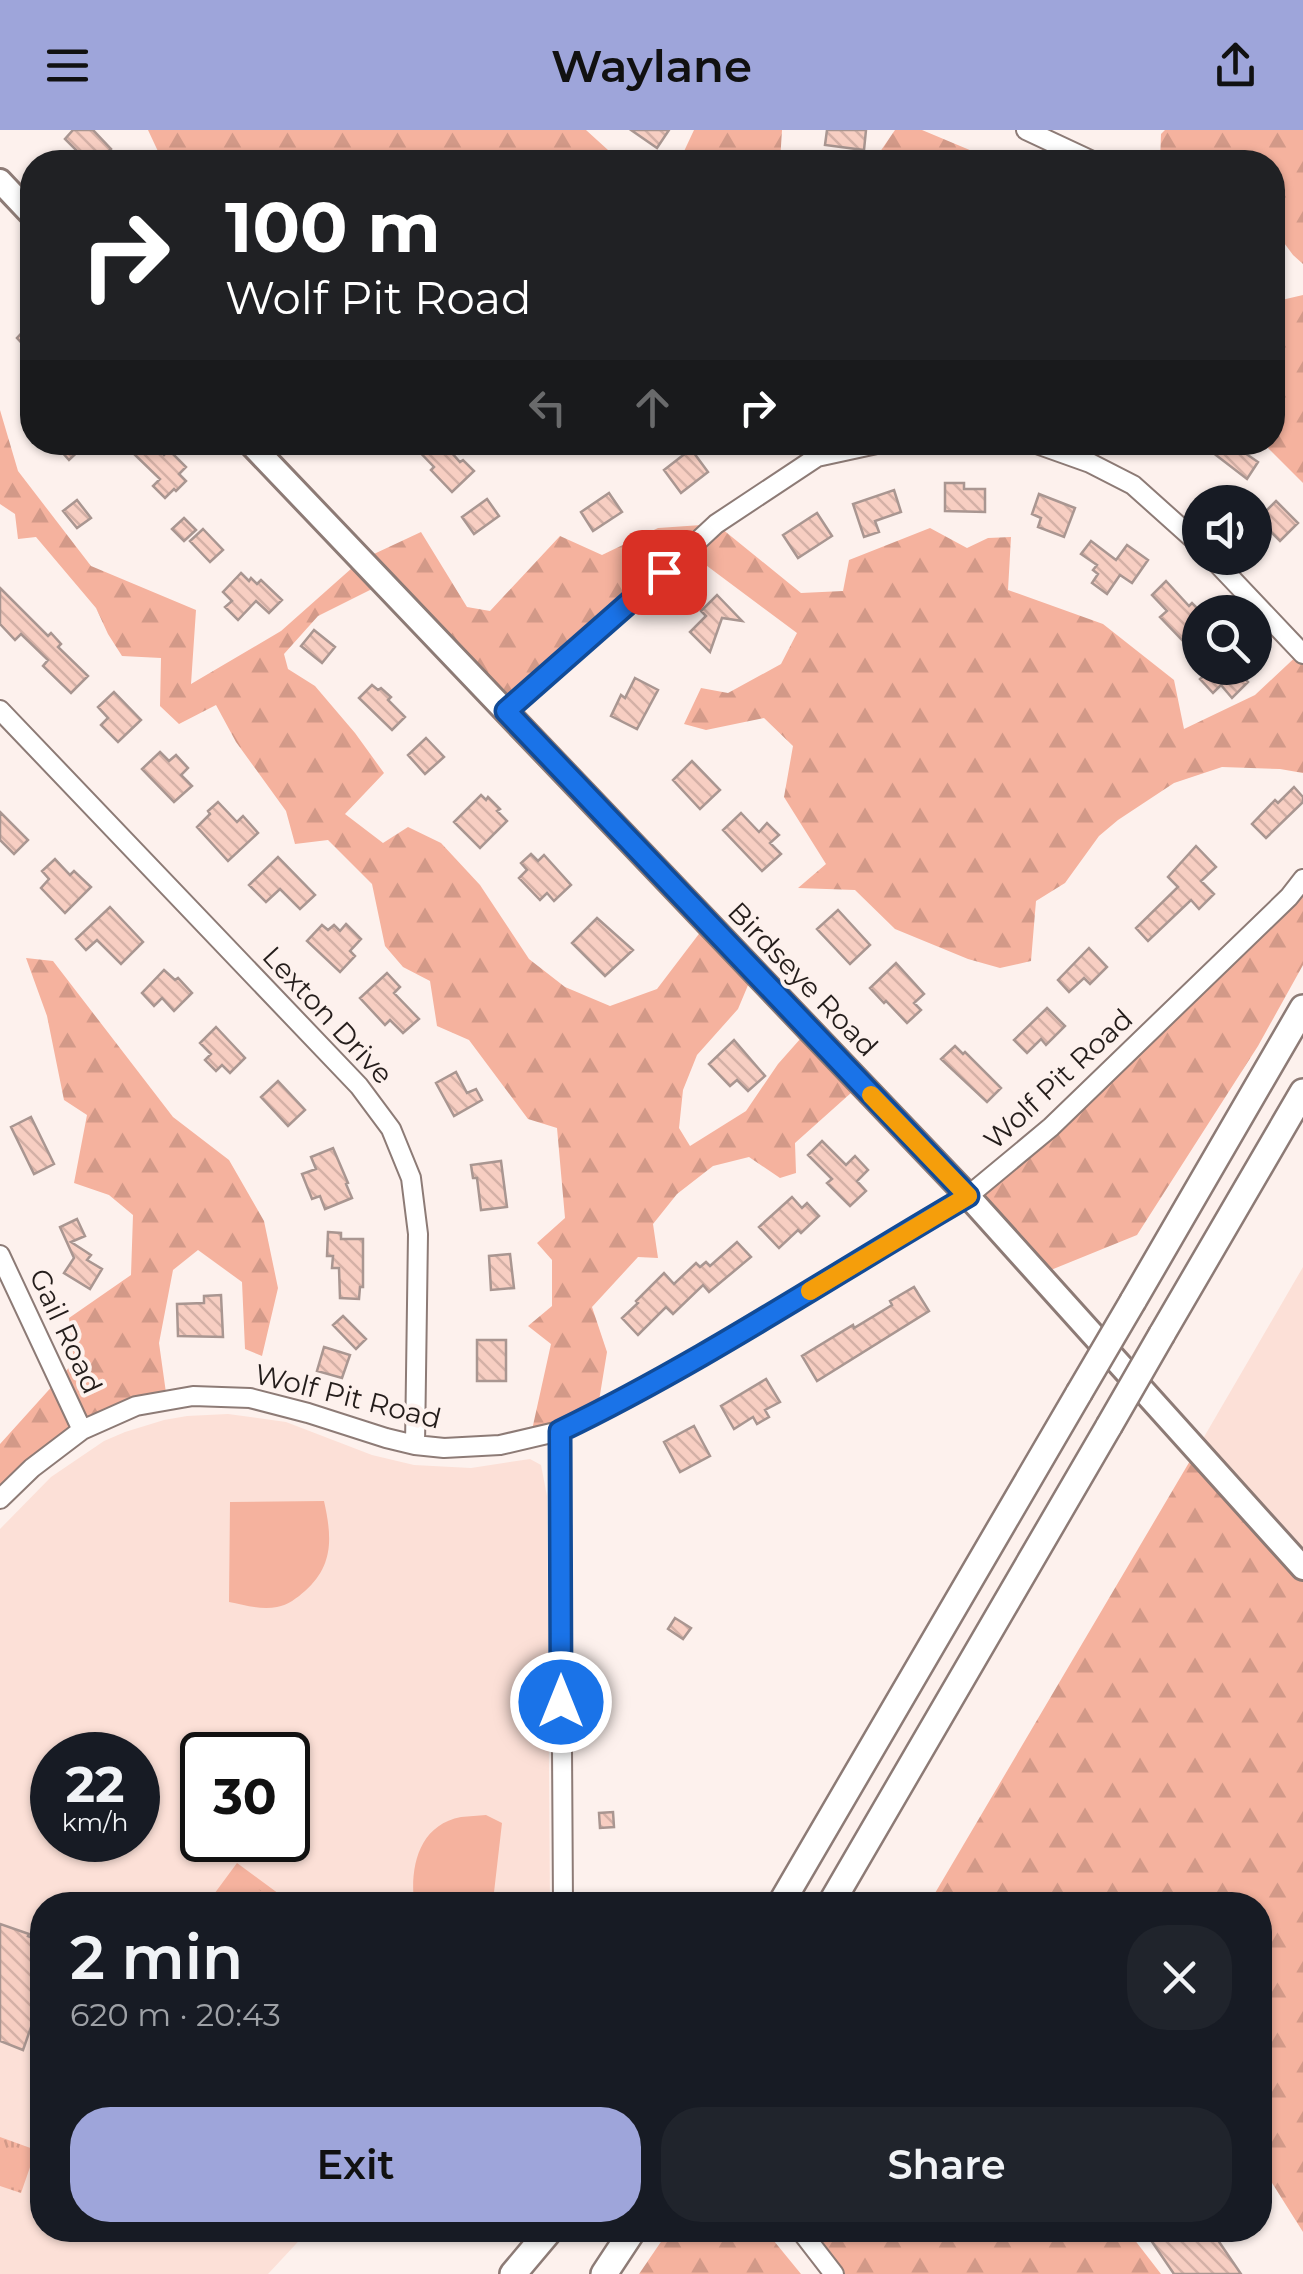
<!DOCTYPE html>
<meta charset="utf-8">
<style>
:root{--surface:#171b24;--page:#20242c;--text:#f1f3f6;--muted:#9ea1a6;--accent:#9ea5da}
body{margin:0;font-family:Montserrat,sans-serif;background:var(--page);color:var(--text);height:100vh;display:flex;flex-direction:column;font-size:38px;white-space:nowrap}
*{box-sizing:border-box;margin:0}
p{font-size:32px;color:var(--muted)}
.icon{flex:none;width:55px;height:55px;fill:none;stroke:currentColor;stroke-width:2;stroke-linecap:round;stroke-linejoin:round}
.map{position:relative;flex:1;overflow:hidden}
.details{position:absolute;left:30px;top:1762px;width:1242px;height:350px;display:flex;flex-direction:column;background:var(--surface);border-radius:40px;box-shadow:0 2px 8px #0004}
.details>*{flex:none}
.banner{position:absolute;left:20px;top:20px;width:1265px;height:305px;border-radius:40px;box-shadow:0 2px 8px #0004;background:#202124;color:#fff;overflow:hidden}
.tools{position:absolute;left:1182px;top:355px;display:grid;gap:20px}
.tools a{display:grid;place-items:center;width:90px;height:90px;border-radius:50%;background:var(--surface);box-shadow:0 2px 8px #0004;font-size:50px}
.speed{position:absolute;left:30px;top:1602px;display:flex;gap:20px;font-size:50px;font-weight:700;text-align:center}
.speed>*{display:grid;place-content:center;width:130px;height:130px;border-radius:50%;background:var(--surface);box-shadow:0 2px 8px #0004;line-height:1}
.speed small{font-size:25px;font-weight:400}
.speed .limit{border:5px solid #111;border-radius:15px;background:#fff;color:#111}
.pin{position:absolute;display:grid;place-items:center;width:85px;height:85px;color:#fff;margin:-42px;border-radius:20px;box-shadow:0 5px 15px #0006}
.me{position:absolute;width:110px;margin:-55px;rotate:0deg;stroke-linejoin:round;filter:drop-shadow(0 0 8px #0008)}
.turn{display:flex;align-items:center;gap:35px;height:210px;padding:0 40px;font-size:45px}
.turn .icon{width:130px;height:130px;stroke-width:2.5}
.turn b{display:block;font-size:70px;line-height:85px}
.lanes{display:flex;align-items:center;height:95px;padding:0 40px;background:#0003;justify-content:center;gap:50px;direction:ltr}
.lanes .off{opacity:.35}
.round{display:grid;place-items:center;flex:none;width:105px;height:105px;border-radius:40px;background:var(--page)}
.head{display:flex;align-items:center;justify-content:space-between;height:170px;padding:0 40px}
h1{font-size:60px;font-weight:600;line-height:75px}
.cta{display:flex;gap:20px;margin-top:auto;padding:20px 40px}
.cta a{flex:1;height:115px;border-radius:40px;background:var(--accent);color:#111;font-size:40px;font-weight:600;line-height:115px;text-align:center}
.cta a+a{background:var(--page);color:var(--text)}
header{display:flex;justify-content:space-between;align-items:center;height:130px;padding:0 40px;background:var(--accent);color:#111;font-size:45px;font-weight:600}
.map>svg:first-child{display:block}
</style>
<header><svg class="icon" aria-label="menu" viewBox="0 0 24 24"><path d="M4 6h16M4 12h16M4 18h16"/></svg>Waylane<svg class="icon" aria-label="share" viewBox="0 0 24 24"><path d="M12 15V3M7 8l5-5 5 5M5 13v7h14v-7"/></svg></header>
<div class="map">
<svg width="1303" height="2144" viewBox="0 0 1303 2144">
<defs>
<pattern id="grass-tufts" width="24" height="20" patternUnits="userSpaceOnUse" patternTransform="scale(2.5)"><rect width="24" height="20" fill="#f5b29e"/><path d="M3 7l-1-3M5 7V3M7 7l1-3M15 17l-1-3M17 17v-4M19 17l1-3" fill="none" stroke="#d29988"/></pattern>
<pattern id="forest-firs" width="22" height="20" patternUnits="userSpaceOnUse" patternTransform="scale(2.5)"><rect width="22" height="20" fill="#f5b29e"/><path d="M5 1l3.5 6h-7zM16 11l3.5 6h-7z" fill="#d29988"/></pattern>
<pattern id="building-back-hatch" width="6" height="6" patternUnits="userSpaceOnUse" patternTransform="scale(2.5)"><rect width="6" height="6" fill="#f7cec2"/><path d="M-1 5l2 2M0 0l6 6M5-1l2 2" fill="none" stroke="#d4b0a6"/></pattern>
</defs>
<rect width="100%" height="100%" fill="#fdf1ed"/>
<path fill="#fce0d7" fill-rule="evenodd" d="M1303,1137V1438L1197,1319Z
M228,1284L286,1292L372,1325L414,1335L471,1338L530,1329L541,1335L547,1366L550,1775H42V2100H309L268,2144H0V1399L51,1347L104,1311L125,1302L164,1290L187,1286ZM52,1625H138V1710H52ZM202,1625H288V1710H202Z"/>
<path fill="url(#grass-tufts)" d="M237,1733L294,1775H206Z
M0,2007L36,2020L21,2063L0,2056Z"/>
<path fill="url(#forest-firs)" d="M148,0H586L608,20L639,32H163Z
M694,0H782L780,32H679Z
M895,0H922L984,26L982,32H873Z
M1165,0H1303V134L1293,125L1273,98L1272,32H1160L1161,4Z
M1303,165V353L1263,313L1272,312L1273,172Z
M0,280L18,341L91,436L196,480L191,554L281,501L361,430L421,402L467,477L490,481L560,406L602,425L658,398L716,394L801,463L843,461L849,430L930,398L967,418L988,408L1011,407L1008,460L1103,494L1174,550L1184,599L1255,565L1303,520V643L1280,639L1222,637L1174,653L1118,690L1099,706L1065,753L1036,771L1031,831L1000,838L968,829L895,799L855,760L798,758L826,734L784,667L793,616L764,588L706,600L684,594L701,558L728,563L781,534L797,503L687,421L506,581L384,453L318,486L284,524L288,539L315,556L355,603L384,643L345,684L383,713L408,697L441,713L480,755L529,829L565,857L610,876L657,859L708,792L754,841L738,879L697,925L683,960L679,998L690,1016L746,981L778,934L809,899L861,954L795,1013L796,1043L780,1048L749,1027L713,1036L677,1064L653,1094L658,1128L638,1127L592,1177L607,1222L597,1283L530,1309L551,1214L528,1196L552,1176V1130L537,1113L565,1088L557,998L528,989L469,910L437,896L430,851L403,837L385,816L372,754L328,710L295,714L286,681L236,612L216,575L179,594L160,576L161,528L122,526L108,504L96,478L36,407L18,409L15,384L0,374Z
M1303,749V835L1258,916L1137,1105L1041,1144L968,1066Z
M26,828L53,831L173,987L229,1030L264,1091L278,1158L262,1226L245,1219L242,1152L198,1120L173,1140L159,1213L167,1270L108,1287L0,1369V1314L74,1232L69,1188L131,1145L133,1085L109,1065L74,1053L87,985L64,970L47,886Z
M1197,1319L1303,1438V2102L1260,2034V1775H928Z
M669,2100H765L801,2144H639Z
M800,2100H1127L1161,2144H834Z"/>
<path fill="#f5b29e" d="M324,1371C332,1407 334,1435 305,1461C297,1468 288,1475 277,1477C261,1480 244,1475 229,1472L230,1372Z
M486,1685L502,1693L493,1771L414,1773C410,1736 419,1695 461,1687C469,1686 478,1686 486,1685Z
M246,1750L280,1775H233L229,1772Z"/>
<path fill="url(#building-back-hatch)" stroke="#a99691" stroke-width="2.5" d="M73,0H93L111,19L98,32H88L65,9Z
M631,0H669L657,18Z
M827,0H866L864,20L825,15Z
M32,192V224L17,208Z
M53,312H88L69,330Z
M144,312H152L164,325L169,320L186,337L179,344L186,351L176,361L174,359L165,368L153,356L160,349L133,323Z
M410,312H442L460,332L463,330L474,341L452,362L431,340L434,337Z
M1199,312H1229L1258,332L1247,349Z
M691,319L708,342L681,363L664,340Z
M945,353H964V359H985V382L945,381Z
M894,360L901,382L875,391L879,402L864,407L853,374Z
M609,363L622,382L593,401L581,382Z
M1039,364L1075,378L1064,407L1038,397L1041,388L1032,384Z
M487,369L499,386L474,404L462,387Z
M77,370L91,388L77,398L63,381Z
M1276,371L1298,393L1280,411L1258,389Z
M817,383L832,406L798,428L783,405Z
M184,388L196,400L184,411L172,399Z
M203,399L223,420L210,432L190,411Z
M1091,411L1116,430L1127,415L1148,430L1132,453L1120,445L1107,464L1092,453L1098,444L1093,440L1097,435L1081,424Z
M241,443L249,451L251,448L257,454L261,450L282,470L269,483L256,471L238,490L225,477L232,471L223,462Z
M1166,451L1189,476L1192,473L1200,481V492L1182,510L1160,487L1167,481L1152,465Z
M0,458L48,506L51,503L61,514L58,517L88,546L71,563L43,536L48,530L21,504L15,510L0,494Z
M717,465L742,491L722,488L710,522L690,502L706,486L701,481Z
M314,500L335,517L322,533L301,516Z
M1212,538H1234L1248,552L1232,568L1221,555L1213,563L1200,549Z
M635,548L658,560L637,599L611,586L621,565L625,568Z
M372,555L378,560L381,558L391,567L388,570L405,587L392,600L359,568Z
M114,562L141,590L118,612L101,595L108,588L98,577Z
M426,608L444,627L425,644L408,625Z
M160,622L169,631L176,625L188,638L181,645L192,656L174,672L142,639Z
M692,631L720,660L700,679L673,650Z
M1294,657L1303,667V672L1266,708L1252,694L1275,670L1278,673Z
M481,665L486,670L488,667L500,679L497,681L507,691L480,718L454,692Z
M218,672L237,692L243,686L258,703L228,731L197,697L210,684L208,681Z
M0,682L28,710L14,724L0,710Z
M741,683L759,702L767,693L779,705L770,713L781,724L762,741L723,700Z
M1196,716L1216,737L1201,751L1214,764L1199,779L1191,770L1148,811L1136,798L1178,757L1168,747Z
M531,724L538,731L544,725L571,755L554,771L547,763L540,770L519,748L527,740L521,733Z
M278,727L315,765L300,779L280,759L266,772L249,755Z
M55,729L70,745L74,741L91,757L65,783L41,758L49,749L42,741Z
M110,777L143,812L121,834L97,810L86,820L76,809Z
M838,780L870,815L850,834L817,799Z
M597,788L633,820L605,846L572,813Z
M346,794L361,809L350,821L355,826L340,842L307,811L322,795L328,800L334,795L340,801Z
M1089,818L1107,837L1090,854L1084,848L1069,862L1058,850Z
M896,833L924,864L914,873L921,880L907,893L886,871L884,873L870,858Z
M164,840L175,850L178,848L192,863L174,881L162,868L154,876L142,863Z
M387,843L400,857L394,863L419,889L403,903L390,890L385,895L360,868Z
M1047,878L1065,896L1046,915L1041,909L1027,923L1014,910Z
M216,897L245,928L230,943L222,935L216,941L205,930L211,924L200,913Z
M734,910L765,946L748,961L737,950L730,956L709,934Z
M955,916L963,924L965,922L1001,958L987,972L941,929Z
M456,942L467,963L476,959L482,970L454,986L436,953Z
M278,951L305,980L288,996L261,967Z
M31,987L54,1034L34,1044L11,997Z
M822,1011L846,1035L855,1026L868,1040L857,1051L866,1061L850,1076L827,1053L832,1049L808,1025Z
M333,1018L348,1053L346,1054L352,1068L325,1079L320,1066L312,1069L302,1044L316,1039L311,1027Z
M501,1031L507,1077L481,1080L477,1048H473L471,1035Z
M792,1067L802,1078L807,1073L819,1086L801,1103L798,1100L779,1118L759,1097Z
M77,1089L85,1106L71,1112L91,1125L87,1130L102,1139L90,1159L64,1143L74,1128L60,1097Z
M328,1102L341,1103V1109H363V1157H360L359,1169L340,1168L339,1138H332L333,1126H327Z
M737,1112L751,1127L709,1162L703,1155L673,1184L666,1177L638,1205L622,1188L638,1173L636,1171L664,1143L674,1154L696,1133L700,1137L706,1132L710,1136Z
M510,1124L514,1158L491,1160L489,1126Z
M914,1157L929,1181L817,1251L802,1226L853,1195L854,1198L892,1175L890,1171Z
M221,1165L223,1207L178,1206L177,1174L204,1173V1166Z
M343,1186L366,1209L356,1219L333,1195Z
M477,1210H506V1251H477Z
M324,1217L350,1225L342,1248L317,1241Z
M766,1249L780,1272L765,1280L769,1287L757,1294L753,1287L734,1299L721,1276Z
M694,1296L710,1326L680,1342L664,1312Z
M675,1488L691,1498L683,1509L668,1499Z
M613,1682L614,1697L600,1698L599,1683Z
M0,1794L29,1804L28,1806L42,1812V1866L23,1920L0,1911Z
M1144,2100H1211L1241,2144H1174Z"/>
<g fill="none" stroke-linecap="round" stroke-linejoin="round">
<defs>
<path id="minor" d="M1026,0L1090,30
M1031,312L1090,333L1133,355L1200,415
M1212,428L1303,524
M0,580L359,956L391,999L411,1048L418,1104L415,1315
M506,581L642,463L716,394L817,327L886,312
M0,1125L82,1300
M560,1301L563,1775
M0,1369L32,1338L82,1300L136,1276L193,1266L250,1268L308,1283L386,1308L415,1315L444,1318L500,1315L560,1301L628,1267L725,1212L968,1066L1051,997L1289,767L1303,749
M800,2100L834,2144"/>
<path id="major" d="M0,51L32,85
M249,312L968,1066L1303,1438"/>
<path id="highway" d="M1133,1171L1303,878
M1162,1204L1303,962
M780,1775L1079,1263
M830,1775L1109,1296
M513,2144L550,2100
M604,2144L633,2100"/>
</defs>
<use href="#minor" stroke="#8d7b76" stroke-width="22"/>
<use href="#major" stroke="#8d7b76" stroke-width="28"/>
<use href="#highway" stroke="#8d7b76" stroke-width="30"/>
<use href="#minor" stroke="#fff" stroke-width="18"/>
<use href="#major" stroke="#fff" stroke-width="22"/>
<use href="#highway" stroke="#fff" stroke-width="25"/>
<defs>
<path id="highway-bridge" d="M1079,1263L1133,1171
M1109,1296L1162,1204"/>
</defs>
<use href="#highway-bridge" stroke="#8d7b76" stroke-width="30" stroke-linecap="butt"/>
<use href="#highway-bridge" stroke="#fff" stroke-width="25"/>
</g>
<g fill="none" stroke-linecap="round" stroke-linejoin="round">
<defs>
<path id="route" d="M561,1572L560,1301C701,1233 832,1145 968,1066L506,581L664,442"/>
</defs>
<use href="#route" stroke="#114b97" stroke-width="25"/>
<use href="#route" stroke="#1a73e8" stroke-width="18"/>
<path stroke="#f59e0b" stroke-width="18" d="M810,1161L968,1066L871,965"/>
</g>
<g text-anchor="middle" dominant-baseline="central" stroke-width="8" stroke-linejoin="round" paint-order="stroke">
<g font-size="28" fill="#241d1b" stroke="#fdf1ed">
<text transform="translate(803 849) rotate(46)">Birdseye Road</text>
<text transform="translate(328 885) rotate(47)">Lexton Drive</text>
<text transform="translate(1058 949) rotate(-43)">Wolf Pit Road</text>
<text transform="translate(66 1201) rotate(65)">Gail Road</text>
<text transform="translate(348 1266) rotate(14)">Wolf Pit Road</text>
</g>
</g>
</svg>
<div class="tools">
<a><svg class="icon" aria-label="sound" viewBox="0 0 24 24"><path d="M4 9h4l5-4v14l-5-4H4zM17 9q2 3 0 6"/></svg></a>
<a><svg class="icon" aria-label="search" viewBox="0 0 24 24"><circle cx="10" cy="10" r="6"/><path d="M15 15l6 6"/></svg></a>
</div>
<div class="speed"><div>22<small>km/h</small></div><div class="limit">30</div></div>
<div class="pin" style="left:664px;top:442px;background:#d93025"><svg class="icon" aria-label="arrive" viewBox="0 0 24 24"><path d="M6 21V4h12l-3 4 3 4H6"/></svg></div>
<svg class="me" style="left:561px;top:1572px" viewBox="-20 -20 40 40"><circle r="17" fill="#1a73e8" stroke="#fff" stroke-width="3"/><path d="M0-11L8 9 0 5-8 9z" fill="#fff"/></svg>
<div class="banner">
<div class="turn"><svg class="icon" aria-label="right" viewBox="0 0 24 24"><path d="M7 20v-9h11M14 6l5 5-5 5"/></svg><div><b>100 m</b>Wolf Pit Road</div></div>
<div class="lanes"><svg class="icon off" aria-label="left" viewBox="0 0 24 24"><path d="M17 20v-9H6M10 6l-5 5 5 5"/></svg><svg class="icon off" aria-label="ahead" viewBox="0 0 24 24"><path d="M12 20V5M6 11l6-6 6 6"/></svg><svg class="icon" aria-label="right" viewBox="0 0 24 24"><path d="M7 20v-9h11M14 6l5 5-5 5"/></svg></div>
</div>
<section class="details">
<div class="head"><div><h1>2 min</h1><p>620 m · 20:43</p></div><a class="round"><svg class="icon" aria-label="close" viewBox="0 0 24 24"><path d="M6 6l12 12M18 6L6 18"/></svg></a></div>
<div class="cta"><a>Exit</a><a>Share</a></div>
</section>
</div>
